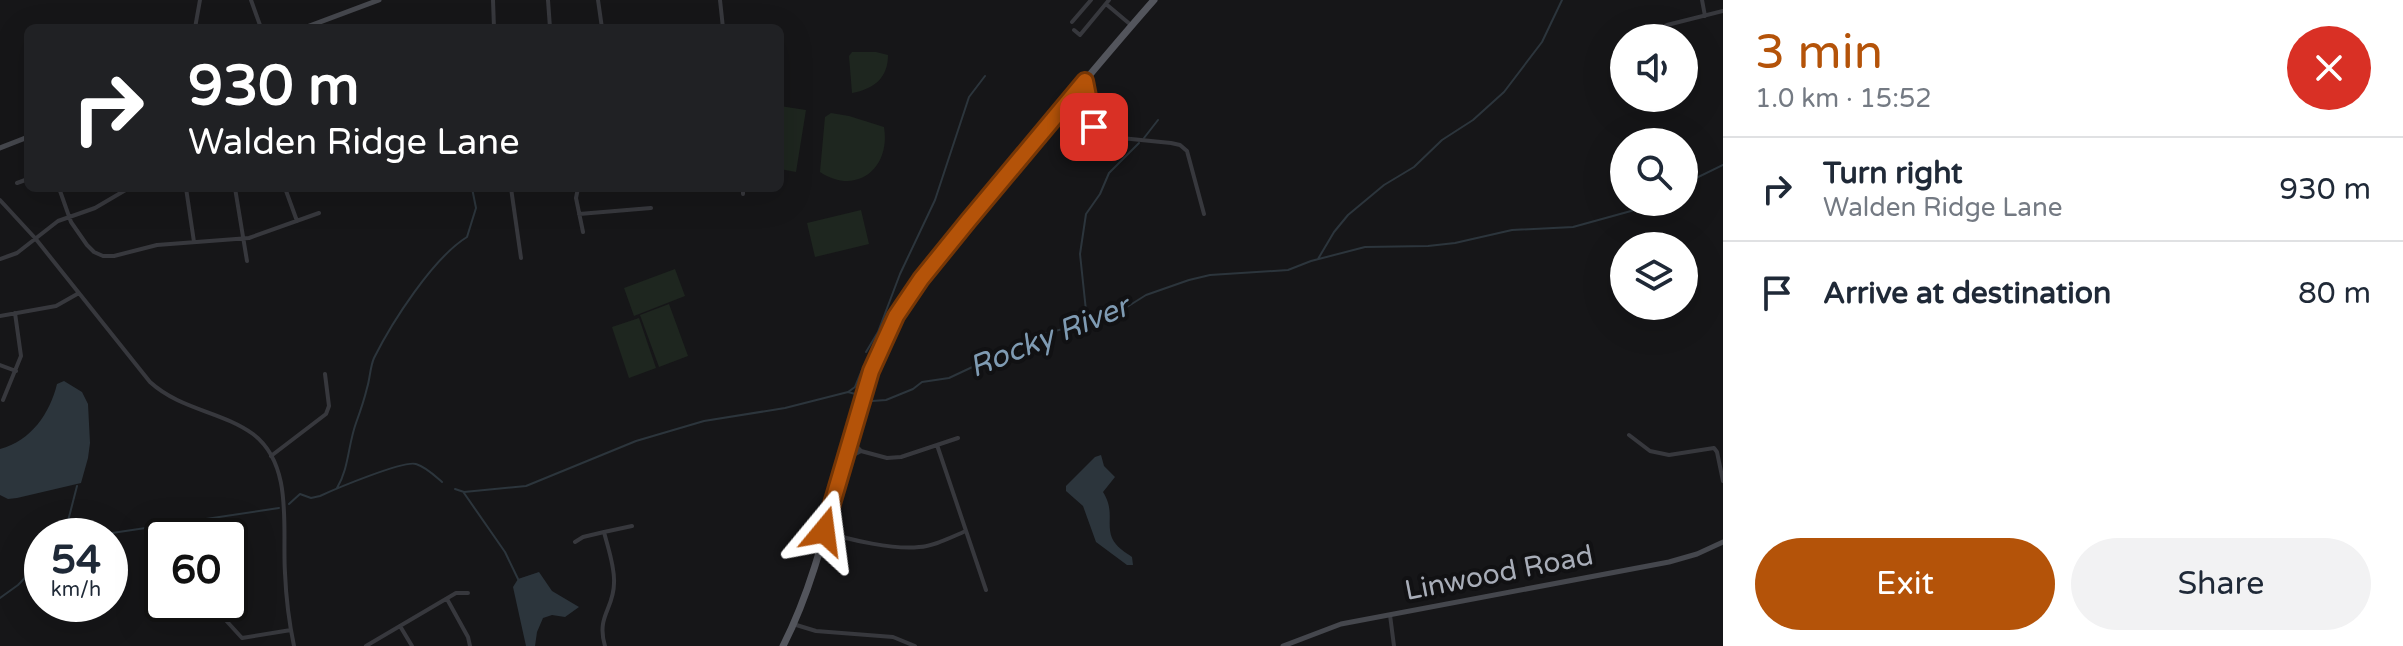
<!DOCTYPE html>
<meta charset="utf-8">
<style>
:root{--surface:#fff;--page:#f2f2f3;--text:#1f2937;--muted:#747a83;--line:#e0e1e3;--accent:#b45309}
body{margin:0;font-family:"Varela Round",sans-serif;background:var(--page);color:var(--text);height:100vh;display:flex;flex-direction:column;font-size:30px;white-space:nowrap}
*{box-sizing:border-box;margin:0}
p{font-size:26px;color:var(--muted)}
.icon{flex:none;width:44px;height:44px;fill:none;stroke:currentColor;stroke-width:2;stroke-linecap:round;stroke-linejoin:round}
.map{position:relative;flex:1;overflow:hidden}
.panel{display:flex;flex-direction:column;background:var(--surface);width:680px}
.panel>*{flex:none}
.hud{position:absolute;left:24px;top:24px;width:760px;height:168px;border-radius:12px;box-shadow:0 8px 32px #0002;background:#202124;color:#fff;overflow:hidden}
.fabs{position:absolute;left:1610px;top:24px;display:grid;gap:16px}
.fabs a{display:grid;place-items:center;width:88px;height:88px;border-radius:50%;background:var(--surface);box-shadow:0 8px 32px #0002;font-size:40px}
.speed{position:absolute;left:24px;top:518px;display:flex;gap:16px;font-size:40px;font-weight:700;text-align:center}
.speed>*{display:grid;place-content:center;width:104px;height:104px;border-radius:50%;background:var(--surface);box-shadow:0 8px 32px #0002;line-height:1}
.speed small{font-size:20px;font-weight:400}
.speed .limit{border:4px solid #111;border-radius:12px;background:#fff;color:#111}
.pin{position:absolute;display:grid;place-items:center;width:68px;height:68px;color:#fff;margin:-34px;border-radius:16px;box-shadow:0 4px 12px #0006}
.me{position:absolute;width:88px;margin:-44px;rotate:16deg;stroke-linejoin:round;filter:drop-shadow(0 0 6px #0008)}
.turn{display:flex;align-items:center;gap:28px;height:168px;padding:0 32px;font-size:36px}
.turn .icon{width:104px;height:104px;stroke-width:2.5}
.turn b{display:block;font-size:56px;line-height:68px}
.round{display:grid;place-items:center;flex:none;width:84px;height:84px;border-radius:42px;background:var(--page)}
.headline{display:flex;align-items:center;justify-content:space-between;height:136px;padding:0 32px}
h1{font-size:48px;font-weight:600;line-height:60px;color:var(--accent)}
.cta{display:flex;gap:16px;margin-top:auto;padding:16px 32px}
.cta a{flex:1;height:92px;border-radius:48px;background:var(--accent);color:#fff;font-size:32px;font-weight:600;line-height:92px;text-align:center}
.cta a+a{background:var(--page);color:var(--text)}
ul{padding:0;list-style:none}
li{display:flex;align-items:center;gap:24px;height:104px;padding:0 32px;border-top:2px solid var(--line)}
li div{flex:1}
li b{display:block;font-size:30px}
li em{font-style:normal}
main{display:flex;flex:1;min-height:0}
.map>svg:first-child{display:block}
</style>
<main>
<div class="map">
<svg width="1723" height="646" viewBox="0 0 1723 646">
<rect width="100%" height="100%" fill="#161618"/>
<path fill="#1e261f" d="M852,52H876L888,55C888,78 874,89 852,93L849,56Z
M780,106L806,110L796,172L780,169Z
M831,113L849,116L884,127C891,169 856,196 820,172L825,117Z
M861,210L869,244L815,257L807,223Z
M675,269L685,296L634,316L624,288Z
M669,304L688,356L659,367L640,315Z
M639,318L656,368L629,378L612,327Z"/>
<path fill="#2c353c" d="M64,381L82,392L88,404L90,443L88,458L81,483L17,498L8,499L0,495V449C31,441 50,413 57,384Z
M1101,455L1104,466L1115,477L1103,492C1115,511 1106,523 1112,538C1116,547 1125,552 1132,557L1133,565H1127L1096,542L1083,506L1066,491V486L1095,457Z
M539,572L552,591L579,607L565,617L552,615L543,618L537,632L535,646H526L513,587L518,579Z"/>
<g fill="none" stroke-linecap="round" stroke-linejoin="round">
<path stroke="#2c353c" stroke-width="2" d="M1144,138L1158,120
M1684,184L1723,165
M1318,259L1334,232L1348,215L1384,185L1414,167L1442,140L1473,120L1504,92L1542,42L1562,0
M1087,320L1080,254L1086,214L1100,194L1109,173L1139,143
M866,352L878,332L900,274L935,200L969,97L985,76
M848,392L855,387L862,370
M865,396L872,401L886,400L913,389L922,382L949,378L1043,334L1111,317L1146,295L1189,280L1210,275L1288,270L1311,261L1365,247L1428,246L1455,243L1512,230L1573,227L1631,211L1650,202
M337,488C349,468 348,445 356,423C360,412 364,401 367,388C370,379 370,367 374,358C392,322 433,258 467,237L476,208L472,188
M455,489L464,492L526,486L636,441L704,421L785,408L848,392L859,395
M464,493L505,552L518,579
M289,504L300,494L311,498L320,496C335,489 404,460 416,464C426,467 434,475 442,482
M66,536L68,521L77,486
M92,536L279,508
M0,598L18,585L42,560"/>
<path stroke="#37383d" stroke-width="4" d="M251,0L261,28
M493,0L494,28
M548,0L550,28
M598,0L602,28
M720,0L723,28
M1702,0L1705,16
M1106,4L1131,25
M1072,22L1091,0
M195,28L200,0
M1074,30L1080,35L1109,0
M1641,38L1667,25L1723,11
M1085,83L1096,134L1101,136L1171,143L1180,145L1187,151L1204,214
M17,183L28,179
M59,188L71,222L87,245L94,252L103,256H114L157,245L249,238L319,213
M186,188L194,242
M235,188L247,261
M285,188L297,221
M511,188L521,258
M578,188L576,198L583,232
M743,188V194
M0,200L35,238L150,382C181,410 221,411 253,434C294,465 282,529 285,573C286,597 289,622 294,646
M579,214L651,208
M0,259L17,253L58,221L95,208L129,188
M0,316L56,306L79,293
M0,365L16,371
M3,400L21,356L15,313
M1629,435L1650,451L1669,455L1714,448L1717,452L1723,481
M937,445L986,590
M861,451L887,458L901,457L958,438
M271,456L326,414L329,406L325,374
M846,459L861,451L855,445V429
M604,532L632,526
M826,532C849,540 895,550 919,547C935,546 951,537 966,531
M575,542L583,537L604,532C608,548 615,567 614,583C614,609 596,616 605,646
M447,599L468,637L470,646
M211,604L242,638L291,630
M1390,615L1394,646
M793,624L816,631L893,637L915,646
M400,626L412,646
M366,646L456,593H468"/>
<path stroke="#45474d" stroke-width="5" d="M304,28L379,0
M0,148L28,137
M1283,646L1341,624L1669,562L1697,554L1723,542"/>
<path stroke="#53555c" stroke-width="7" d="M783,646C831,552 839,443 881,347C909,284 958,232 1001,181C1052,120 1102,59 1154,0"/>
</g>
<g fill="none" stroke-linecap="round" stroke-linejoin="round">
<defs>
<path id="route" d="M824,531L871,371L896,316L921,279L968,221L1085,81L1094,127"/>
</defs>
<use href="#route" stroke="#753606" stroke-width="20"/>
<use href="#route" stroke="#b45309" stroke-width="14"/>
</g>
<g text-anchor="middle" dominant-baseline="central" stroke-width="8" stroke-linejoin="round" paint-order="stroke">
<g font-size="28" fill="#a8adb8" stroke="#111113">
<text transform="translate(1499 573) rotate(-11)">Linwood Road</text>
</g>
<g font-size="30" font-style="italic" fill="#7f9bb3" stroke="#111113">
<text transform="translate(1049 337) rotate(-22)">Rocky River</text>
</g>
</g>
</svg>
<div class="fabs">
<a><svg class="icon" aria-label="sound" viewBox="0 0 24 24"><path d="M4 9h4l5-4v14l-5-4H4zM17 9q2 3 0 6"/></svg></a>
<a><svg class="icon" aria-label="search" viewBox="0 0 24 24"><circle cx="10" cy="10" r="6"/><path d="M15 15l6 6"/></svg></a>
<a><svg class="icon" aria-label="layers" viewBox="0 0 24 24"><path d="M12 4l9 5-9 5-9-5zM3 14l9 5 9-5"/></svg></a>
</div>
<div class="speed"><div>54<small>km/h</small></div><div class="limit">60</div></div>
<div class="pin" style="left:1094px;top:127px;background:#d93025"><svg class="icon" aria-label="arrive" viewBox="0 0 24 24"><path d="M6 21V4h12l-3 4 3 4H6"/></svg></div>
<svg class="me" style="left:824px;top:531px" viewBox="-20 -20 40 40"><path d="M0-17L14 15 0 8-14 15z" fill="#b45309" stroke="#fff" stroke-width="4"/></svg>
<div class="hud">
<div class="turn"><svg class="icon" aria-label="right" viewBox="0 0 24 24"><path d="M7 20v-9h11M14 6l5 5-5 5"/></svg><div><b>930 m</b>Walden Ridge Lane</div></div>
</div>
</div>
<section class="panel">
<div class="headline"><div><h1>3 min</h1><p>1.0 km · 15:52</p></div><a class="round" style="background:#d93025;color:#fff"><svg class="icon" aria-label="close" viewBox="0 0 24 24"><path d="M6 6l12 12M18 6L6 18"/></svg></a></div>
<ul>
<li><svg class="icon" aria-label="right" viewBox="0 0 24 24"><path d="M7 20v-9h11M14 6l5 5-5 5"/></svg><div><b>Turn right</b><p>Walden Ridge Lane</p></div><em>930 m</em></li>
<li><svg class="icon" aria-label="arrive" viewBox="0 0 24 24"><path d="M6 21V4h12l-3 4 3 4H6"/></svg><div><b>Arrive at destination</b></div><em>80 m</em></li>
</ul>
<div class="cta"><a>Exit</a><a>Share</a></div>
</section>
</main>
